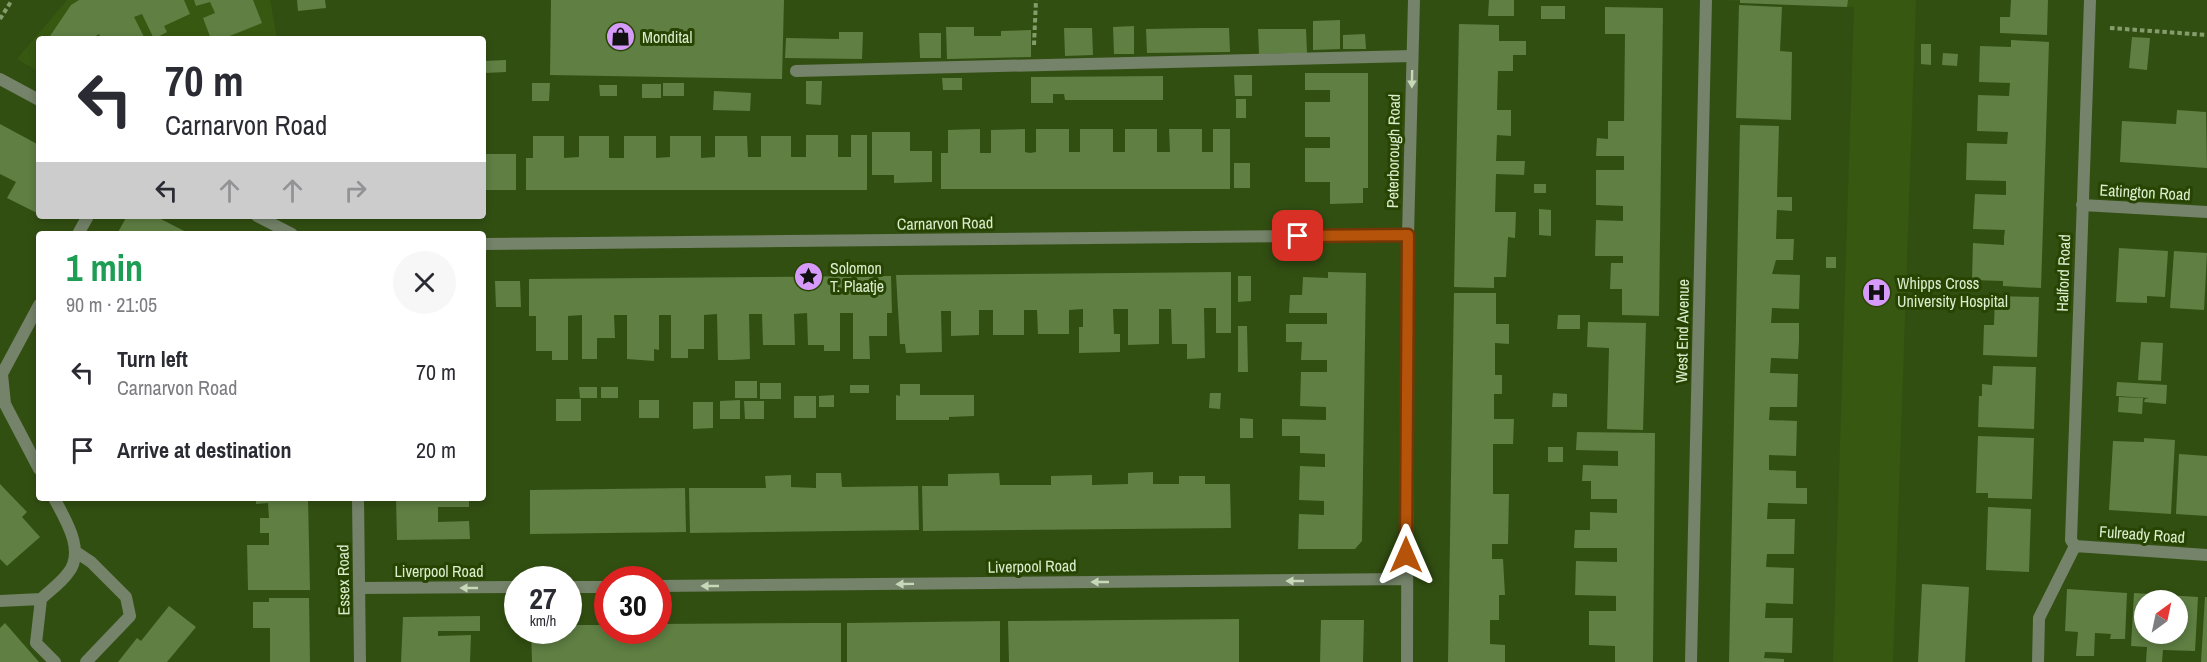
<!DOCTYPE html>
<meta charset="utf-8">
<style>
:root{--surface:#fff;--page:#f7f7f7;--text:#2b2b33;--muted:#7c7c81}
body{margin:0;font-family:"Archivo Narrow",sans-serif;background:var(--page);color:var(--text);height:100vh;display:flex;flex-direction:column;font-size:22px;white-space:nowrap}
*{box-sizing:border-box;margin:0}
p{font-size:20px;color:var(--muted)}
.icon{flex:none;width:33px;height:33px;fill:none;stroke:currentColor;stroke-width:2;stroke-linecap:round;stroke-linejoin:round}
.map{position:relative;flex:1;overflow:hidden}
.side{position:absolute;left:36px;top:231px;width:450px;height:270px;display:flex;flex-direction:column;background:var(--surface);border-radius:6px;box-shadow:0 3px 9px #0003}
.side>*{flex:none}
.banner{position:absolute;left:36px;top:36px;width:450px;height:183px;border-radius:6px;box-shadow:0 3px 9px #0003;background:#fff;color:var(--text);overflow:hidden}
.needle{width:39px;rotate:33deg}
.tools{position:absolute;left:2134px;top:590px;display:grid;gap:12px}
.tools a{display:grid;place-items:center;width:54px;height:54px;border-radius:50%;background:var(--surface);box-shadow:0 3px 9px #0003;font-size:30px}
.speed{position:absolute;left:504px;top:566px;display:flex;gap:12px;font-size:30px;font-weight:700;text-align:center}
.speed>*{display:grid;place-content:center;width:78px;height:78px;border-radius:50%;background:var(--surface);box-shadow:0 3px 9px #0003;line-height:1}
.speed small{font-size:15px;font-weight:400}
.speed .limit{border:9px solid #d22;background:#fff;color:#111}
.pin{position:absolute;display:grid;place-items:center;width:51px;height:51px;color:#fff;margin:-26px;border-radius:12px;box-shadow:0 3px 9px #0006}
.me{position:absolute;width:66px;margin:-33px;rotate:0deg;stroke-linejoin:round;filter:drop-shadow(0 0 4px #0008)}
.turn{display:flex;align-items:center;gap:21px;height:126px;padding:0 30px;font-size:27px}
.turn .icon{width:78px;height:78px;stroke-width:2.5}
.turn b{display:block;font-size:42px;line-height:51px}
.lanes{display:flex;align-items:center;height:57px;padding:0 30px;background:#0003;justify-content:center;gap:30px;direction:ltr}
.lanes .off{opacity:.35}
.round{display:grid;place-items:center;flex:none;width:63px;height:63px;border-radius:32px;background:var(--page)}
.overview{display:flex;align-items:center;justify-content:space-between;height:102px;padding:0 30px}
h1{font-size:36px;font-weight:700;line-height:45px;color:#1e9e55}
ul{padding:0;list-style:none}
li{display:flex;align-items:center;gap:18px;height:78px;padding:0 30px}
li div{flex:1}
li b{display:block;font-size:22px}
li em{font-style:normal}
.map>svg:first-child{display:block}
</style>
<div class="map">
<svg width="2207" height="662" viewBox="0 0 2207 662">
<rect width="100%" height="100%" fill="#324f12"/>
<path fill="#375811" d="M67,0H270L277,39H39V72L17,59Z
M1722,0H1916L1893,662H1833L1854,7Z"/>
<path fill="#5f7f43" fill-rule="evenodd" d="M79,0H184L190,14L164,26L167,32L154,39L142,14L134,17L145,39H101L99,34L91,39H48L71,5Z
M194,0H253L262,23L222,39H211L203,18L215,13L210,2L196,6Z
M297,0H325L326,8L298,11Z
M551,0H784L782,79L550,75Z
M1489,0H1514V16H1488Z
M1740,0H1848L1847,7L1740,3Z
M2011,0H2048L2047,35L2000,33V17H2010Z
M1739,5L1782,7L1780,51L1792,52L1791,120L1736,118Z
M1541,6H1565V19H1541Z
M1605,7L1663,8L1659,316L1622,315V289H1610L1611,263H1623V256H1595L1596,220L1623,221V206L1596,205V170H1624V156H1596L1597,138L1608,139V121H1624L1625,34H1605Z
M1340,20V49L1313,50V21Z
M1459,24L1499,25V41H1526V55H1513V71H1498L1497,110H1511V136L1497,135L1496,161H1525L1524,175L1496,174L1495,212H1516L1515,238L1508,237L1506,277H1494V288L1454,287Z
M1134,26V54H1114L1113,27Z
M946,27H974V36H1001V31L1031,30V57L947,59Z
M1064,28H1092L1093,55L1065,56Z
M1201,28H1229L1230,52L1147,53L1146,29Z
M1258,29H1306L1307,53L1259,54Z
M839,32H863L862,59L785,58L786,38L839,39Z
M919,33H941V58H920Z
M1365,34L1366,49H1343V35Z
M2132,37L2150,38L2147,70L2129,68Z
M2011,40L2049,42L2041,288L2003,286V281L1972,280L1973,243L2004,245V237L2005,230L1973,229L1975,194L2006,195V181L1966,180L1967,143L2007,144L2008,132L1977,131L1978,95L2009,96L2010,83L1979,82L1980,46L2011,47Z
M1921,44H1931V65L1921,64Z
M1943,53L1958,54L1957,66L1942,65Z
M506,60V72L485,73L484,61Z
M1305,73H1368V188H1363V203L1330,204V182H1305V148H1330V137H1305V102H1330V90H1305Z
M1234,75H1252V96H1235Z
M1163,76V100H1065L1064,94H1053V103H1031V77Z
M942,78H962V90H943Z
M806,81H822L821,105L806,104Z
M532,83H550L549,101H532Z
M663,83H684V96H663Z
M642,84H661V98H642Z
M599,85H617V96H600Z
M714,91L751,93L750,111L713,110Z
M1236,99H1246V118H1236Z
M2177,110L2206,112L2207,168L2120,162L2122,121L2176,124Z
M0,124L39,145V214L7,198L16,182L0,174Z
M1740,125L1779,126L1777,197H1792V211L1777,210L1776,239H1794L1793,260H1776L1772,274L1800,275L1799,309L1772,308L1771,323H1799V341L1798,359L1771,358L1770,373L1798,374L1797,407H1770L1769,420L1797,421L1796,456L1769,455V470L1796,471V488H1807V504L1768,503L1767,519H1795L1794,554H1767L1766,567L1794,568L1793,604L1766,603L1765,618H1793L1792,653L1765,652L1764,658L1784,659V662H1729Z
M980,129V153H991V130L1025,129V152L1030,153L1036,152V129H1069V152H1080V129H1113V152H1125V129H1157V152H1170L1169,129H1202V152H1213V129H1230V189H941V153H948V130Z
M872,132H910V151H932V182L894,183V175H872Z
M806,135H838V157H851V135H867V190H526V158H533V136H564V158L579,157V136H609V158H624V136H656V158L670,157V136H701V158L715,157V136H747L748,157H761V136H791V157H806Z
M483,154H516V190H483Z
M1234,163H1250V188H1234Z
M1534,184H1546V193H1534Z
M1539,209L1551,210V236L1539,235Z
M127,216H155L190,234H117Z
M2119,248L2168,251L2165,297L2147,296V303L2116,302Z
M2174,251L2207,253L2204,310L2170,308Z
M1826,257H1836V268H1826Z
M1231,272V333H1216V308H1204L1205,358L1187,359V344H1172L1171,309H1159V344L1128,345V309H1113L1114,334H1120V352L1079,353V327H1083V309L1069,310V334H1038L1037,310H1024V335H993V310H979V335L951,336V311H941L942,352L906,353L905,344H900L896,275Z
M1328,272L1366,273L1362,541L1355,549H1298L1299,514L1324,515V501L1299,500L1300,466L1325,467V454L1300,453V436H1282V419L1326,420V407L1300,406L1301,372H1327V360H1301L1302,342H1286V324H1327V313H1289L1290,295H1302L1303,277L1328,278Z
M891,276L892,313H887V336H869L870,359H853V313H840V351H824V345H808L807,313L794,314L795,345H763L762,314H749L750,359L733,360H718L717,314L704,315V349H688V358H671V315H659V350L654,349V361L627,359V315H614L615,338H597V359H582V315L568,316V360H552V351H536V316H529V279Z
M1238,276H1251V301L1238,302Z
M495,281H520L521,307H496Z
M1454,293H1496V324H1509V344L1495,343V375H1502V394H1494V419H1514L1513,444H1493V494H1509L1508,544H1492V559H1503L1505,595H1499V620H1490V644L1505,645V662H1448Z
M1995,296L2039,297L2037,357L1983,355L1984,325H1994Z
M1558,315H1580V329H1557Z
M1588,322L1646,323L1643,430L1607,429L1609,348L1587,347Z
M1238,326H1247L1248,372H1238Z
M2141,342L2163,343L2161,381L2138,380Z
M1993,366L2036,367L2034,429L1978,427L1979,396H1982V384L1992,385Z
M735,381H757V398H735Z
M2117,382L2167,385L2166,404L2144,402L2145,399L2149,398L2116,396Z
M760,383H781V399H760Z
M900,384H920V395H974V416L949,417V420H896V395L900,396Z
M850,385H869V393H850Z
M579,387H597V398H580Z
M601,387H618V398H601Z
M1210,393H1221L1220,409L1209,408Z
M1553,393L1567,394V407H1552Z
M834,395V407H819V396Z
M794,396H816V418H794Z
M2119,397L2143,398L2142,414L2118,412Z
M556,399H581V421H556Z
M639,400H659V418H639Z
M740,400V419H720V401Z
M744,401H764V419H745Z
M693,402H713V428L693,429Z
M1240,418L1253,419V438H1240Z
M1577,432L1655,433L1653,662H1615V646L1589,645V611H1616V596L1575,595L1576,561L1617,562V548H1574L1575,530H1590V512L1617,513V499H1591V481H1582L1583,465L1618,466V451L1576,450Z
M1978,436L2034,438L2032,499L1988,498V493H1976Z
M2144,438L2175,440L2171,514L2109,510L2113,441L2144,442Z
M1548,447H1563V462H1548Z
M2179,454L2207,456V516L2176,514Z
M1153,472V484H1179V476H1205V484H1230L1231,528L923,531L922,486H948V474L999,473L1000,485H1051V476L1092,475V485L1128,484V473Z
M816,473H841L842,487L918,486L919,530L690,533L689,488H766L765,476L791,475V487L816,488Z
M0,484L27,512L22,517L40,537L7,566L0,559Z
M685,488L686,532L530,534V490Z
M256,498H308L310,590H248L247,545H269V533H260V518H269L268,503L256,504Z
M396,498H469V507H438V522L469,521L470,539L397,540Z
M1988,507L2031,509L2029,572L1986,570Z
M1922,584L1969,587L1965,662H1918Z
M2067,589L2127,593L2125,639H2110L2111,634L2095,633L2094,656H2076L2078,632L2065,631Z
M2134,593L2198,597L2195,651L2163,650L2162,662H2146L2147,647L2131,646ZM2145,600H2178V633H2145Z
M2205,597H2207V662H2201Z
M269,598H309L310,662H270V628H253V602H269Z
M169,606L196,627L167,662H118L137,638L141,641Z
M480,616V631H438V636L471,635L470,662H401L403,617Z
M1239,619V662H1009L1008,621Z
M1321,620H1364L1363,662H1320Z
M1000,621V662H847V623Z
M5,623L39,662H0V628Z
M815,623H841V662H532L531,630H568V625H608V630H658V624Z"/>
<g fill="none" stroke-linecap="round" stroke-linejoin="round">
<path stroke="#859d6d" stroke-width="4" stroke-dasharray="4.5 3" stroke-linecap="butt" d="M0,19L12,0
M2110,28L2207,35
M1034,45L1036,0"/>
<path stroke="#748369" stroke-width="12" d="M796,71L1412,56"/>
<path stroke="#748369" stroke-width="12" d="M2082,205L2207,212
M78,234L88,216
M483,244L1408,235
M39,305L2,374L5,404L39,469
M2075,546L2071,540L2090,0
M2075,546L2207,555
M76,552L91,562L126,597L130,616L86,662
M658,586L1406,579
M568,587H608
M360,588L518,587
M41,599L36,643L55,662
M0,601L41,599C49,591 61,583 68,573C86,551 65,519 54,498
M1407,662L1408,235L1414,0
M1691,662L1706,0
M2038,662L2039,618L2075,546"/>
<path stroke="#748369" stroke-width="12" d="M0,79L39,100
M257,216L292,234
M358,498L360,662"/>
</g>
<defs><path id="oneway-solid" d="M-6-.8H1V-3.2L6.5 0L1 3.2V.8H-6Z" transform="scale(1.5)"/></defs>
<g fill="#c6d8b8">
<use href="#oneway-solid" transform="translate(1412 79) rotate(91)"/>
<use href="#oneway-solid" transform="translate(1295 581) rotate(180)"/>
<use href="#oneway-solid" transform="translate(1100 582) rotate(180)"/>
<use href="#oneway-solid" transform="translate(905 584) rotate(179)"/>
<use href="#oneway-solid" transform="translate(710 586) rotate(180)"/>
<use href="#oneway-solid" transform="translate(469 588) rotate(180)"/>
</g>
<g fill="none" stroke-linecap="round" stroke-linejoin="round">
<defs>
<path id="route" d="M1298,236L1408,235L1406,555"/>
</defs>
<use href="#route" stroke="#753606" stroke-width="15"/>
<use href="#route" stroke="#b45309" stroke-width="10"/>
</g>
<defs>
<symbol id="shop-disc" viewBox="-11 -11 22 22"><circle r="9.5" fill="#d69bfa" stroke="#284403"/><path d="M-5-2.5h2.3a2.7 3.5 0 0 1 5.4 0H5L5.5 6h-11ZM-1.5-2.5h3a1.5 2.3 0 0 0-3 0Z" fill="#111"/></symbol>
<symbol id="sight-disc" viewBox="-11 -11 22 22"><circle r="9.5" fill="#d69bfa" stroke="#284403"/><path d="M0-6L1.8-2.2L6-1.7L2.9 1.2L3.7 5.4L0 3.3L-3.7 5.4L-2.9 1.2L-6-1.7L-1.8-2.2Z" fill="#111"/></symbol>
<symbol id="hospital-disc" viewBox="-11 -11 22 22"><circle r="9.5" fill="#d69bfa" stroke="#284403"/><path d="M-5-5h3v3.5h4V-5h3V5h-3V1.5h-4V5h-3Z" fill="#111"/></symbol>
</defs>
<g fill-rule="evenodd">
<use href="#shop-disc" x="604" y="20" width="33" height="33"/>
<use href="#sight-disc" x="792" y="260" width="33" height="33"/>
<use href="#hospital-disc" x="1860" y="276" width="33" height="33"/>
</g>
<g text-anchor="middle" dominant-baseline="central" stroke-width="6" stroke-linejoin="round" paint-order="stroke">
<g font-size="16" fill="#daedcc" stroke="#284403" text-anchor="start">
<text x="642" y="37">Mondital</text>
<text x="830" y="268">Solomon<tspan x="830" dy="18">T. Plaatje</tspan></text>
<text x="1897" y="283">Whipps Cross<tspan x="1897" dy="18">University Hospital</tspan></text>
</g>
<g font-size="16" fill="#daedcc" stroke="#284403">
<text transform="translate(1393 151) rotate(-89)">Peterborough Road</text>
<text transform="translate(2145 192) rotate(3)">Eatington Road</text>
<text transform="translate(945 223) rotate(-1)">Carnarvon Road</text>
<text transform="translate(2063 273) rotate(-88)">Halford Road</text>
<text transform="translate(1682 331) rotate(-89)">West End Avenue</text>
<text transform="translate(2142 534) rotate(4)">Fulready Road</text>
<text transform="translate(1032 566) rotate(-1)">Liverpool Road</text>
<text x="439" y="571">Liverpool Road</text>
<text transform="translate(343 580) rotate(-91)">Essex Road</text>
</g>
</g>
</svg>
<div class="tools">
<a><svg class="needle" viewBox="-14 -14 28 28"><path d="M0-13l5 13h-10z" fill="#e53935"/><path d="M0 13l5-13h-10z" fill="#7c7c81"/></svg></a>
</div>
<div class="speed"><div>27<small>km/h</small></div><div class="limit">30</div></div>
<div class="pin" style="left:1298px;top:236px;background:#d93025"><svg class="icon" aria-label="arrive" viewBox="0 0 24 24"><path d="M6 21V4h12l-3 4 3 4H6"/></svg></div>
<svg class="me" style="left:1406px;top:555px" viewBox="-20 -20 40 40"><path d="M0-17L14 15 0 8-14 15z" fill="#b45309" stroke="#fff" stroke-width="4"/></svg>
<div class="banner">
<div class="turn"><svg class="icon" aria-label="left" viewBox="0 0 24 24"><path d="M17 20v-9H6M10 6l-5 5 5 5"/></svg><div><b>70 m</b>Carnarvon Road</div></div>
<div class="lanes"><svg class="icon" aria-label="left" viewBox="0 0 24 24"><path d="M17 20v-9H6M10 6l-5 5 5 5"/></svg><svg class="icon off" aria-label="ahead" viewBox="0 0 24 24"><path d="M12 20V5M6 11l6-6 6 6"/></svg><svg class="icon off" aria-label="ahead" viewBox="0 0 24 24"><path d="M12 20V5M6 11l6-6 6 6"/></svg><svg class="icon off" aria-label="right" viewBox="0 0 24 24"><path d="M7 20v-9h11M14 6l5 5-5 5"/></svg></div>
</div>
<section class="side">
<div class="overview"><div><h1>1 min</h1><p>90 m · 21:05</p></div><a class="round"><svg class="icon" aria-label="close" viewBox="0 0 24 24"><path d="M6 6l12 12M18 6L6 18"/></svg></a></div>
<ul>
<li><svg class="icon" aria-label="left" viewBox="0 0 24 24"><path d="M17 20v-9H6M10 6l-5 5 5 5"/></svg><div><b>Turn left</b><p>Carnarvon Road</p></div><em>70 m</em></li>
<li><svg class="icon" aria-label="arrive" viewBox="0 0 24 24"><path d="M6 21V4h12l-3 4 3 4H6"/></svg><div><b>Arrive at destination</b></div><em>20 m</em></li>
</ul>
</section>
</div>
